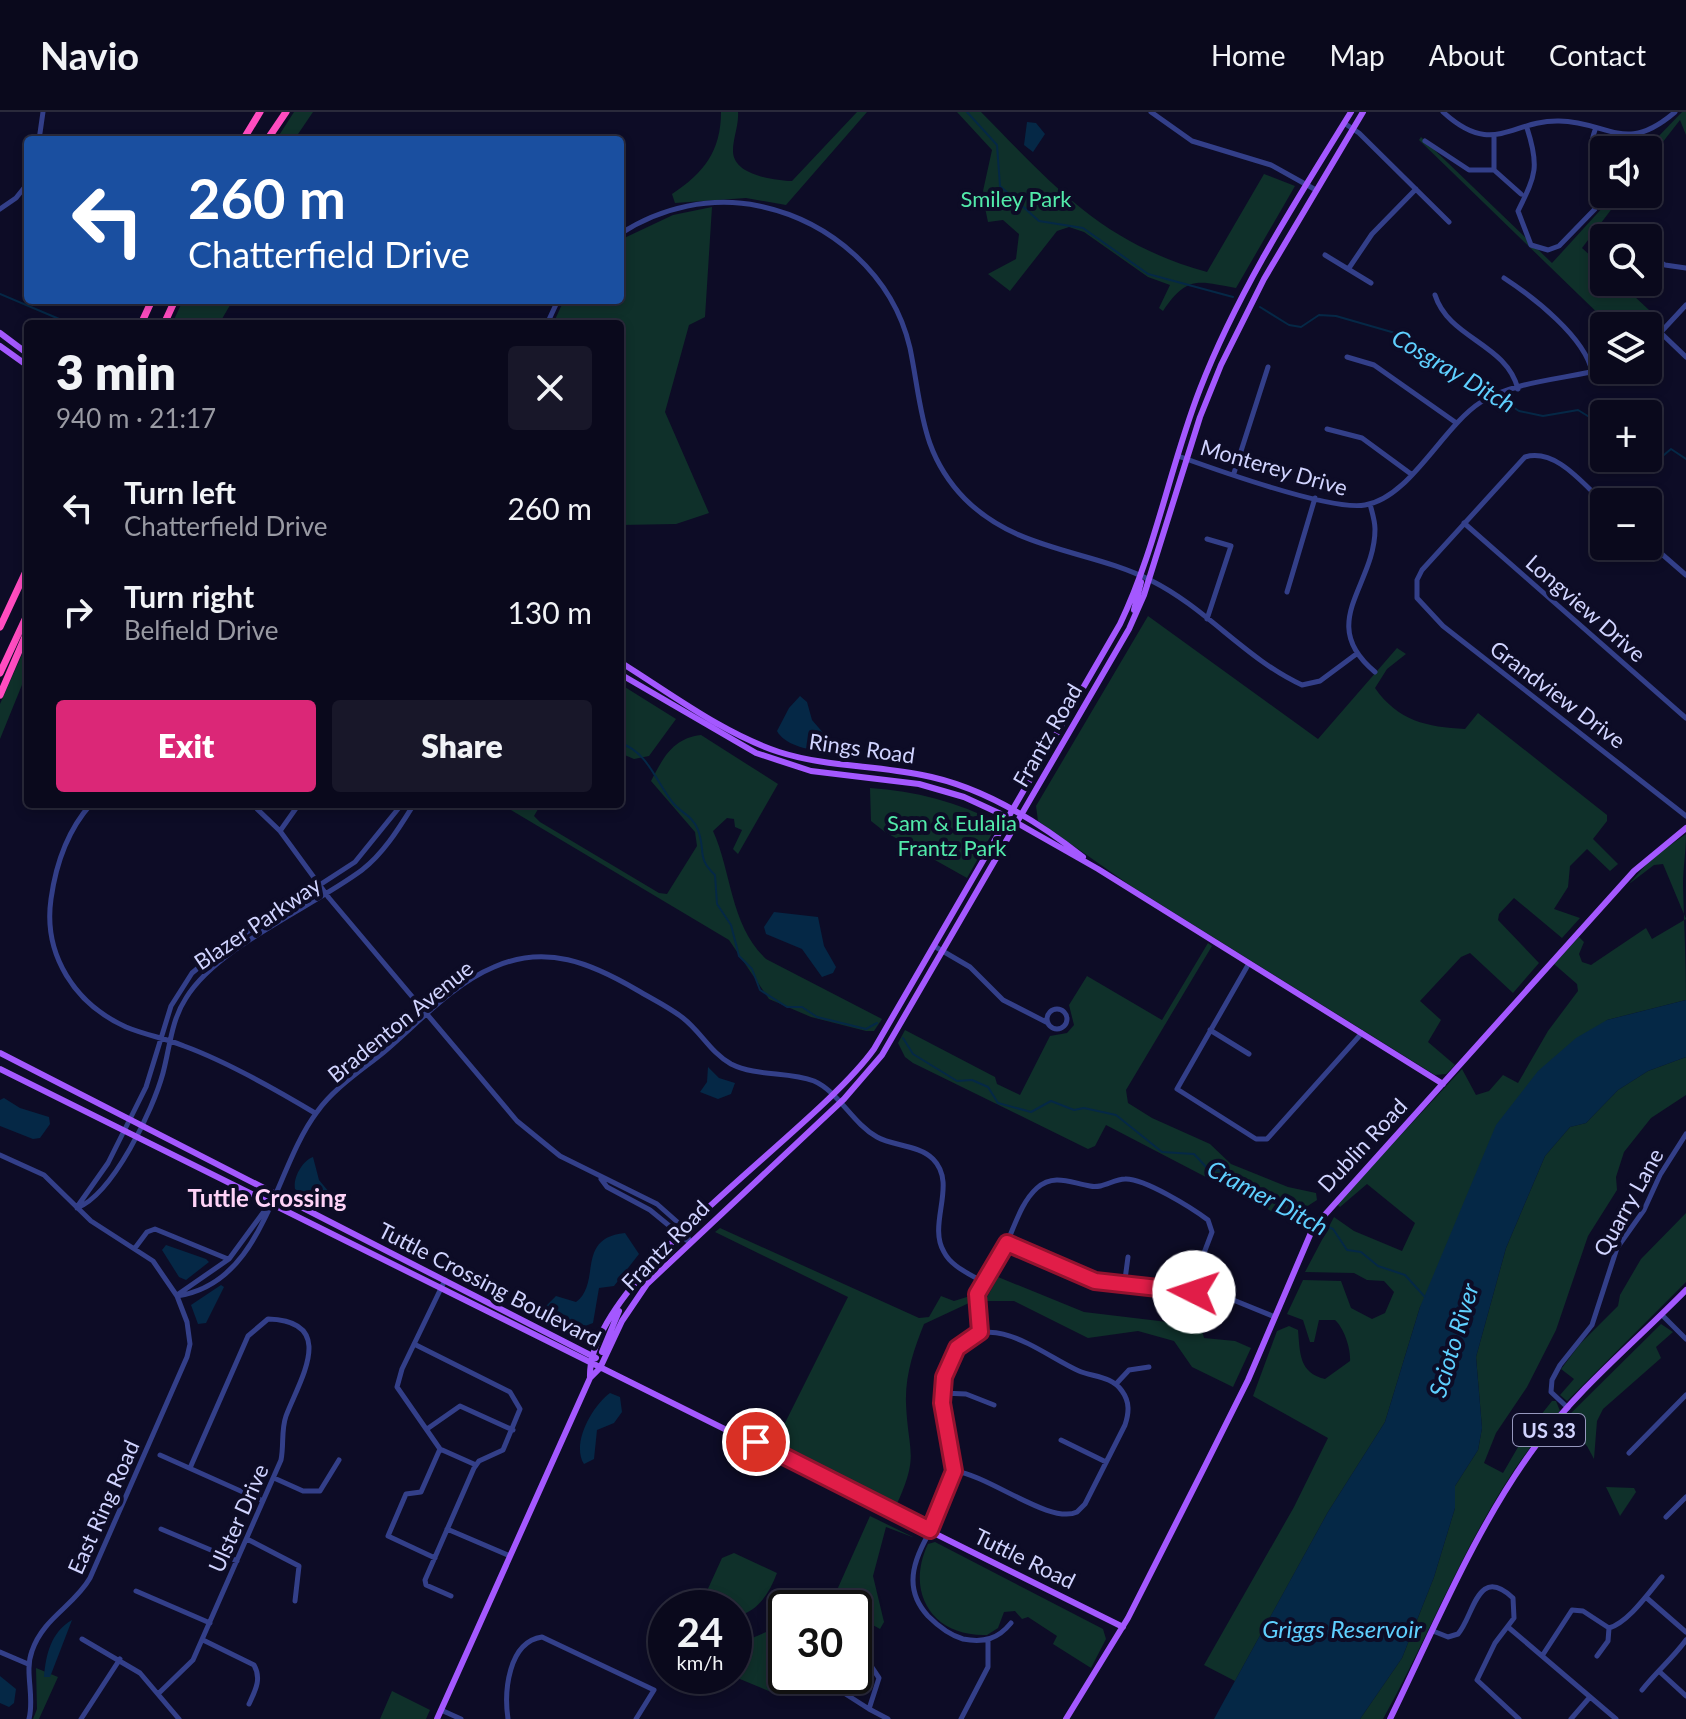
<!DOCTYPE html>
<meta charset="utf-8">
<style>
:root{--surface:#0a091c;--page:#181729;--text:#f1f3f6;--muted:#999aa3;--line:#2a2a3b;--accent:#db2777}
body{margin:0;font-family:Lato,sans-serif;background:var(--page);color:var(--text);height:100vh;display:flex;flex-direction:column;font-size:30px;white-space:nowrap}
*{box-sizing:border-box;margin:0}
p{font-size:26px;color:var(--muted)}
.icon{flex:none;width:44px;height:44px;fill:none;stroke:currentColor;stroke-width:2;stroke-linecap:round;stroke-linejoin:round}
.map{position:relative;flex:1;overflow:hidden}
.details{position:absolute;left:24px;top:208px;width:600px;height:488px;display:flex;flex-direction:column;background:var(--surface);border-radius:8px;box-shadow:0 4px 12px #0003,0 0 0 2px var(--line)}
.details>*{flex:none}
.guide{position:absolute;left:24px;top:24px;width:600px;height:168px;border-radius:8px;box-shadow:0 4px 12px #0003,0 0 0 2px var(--line);background:#1a4fa0;color:#fff;overflow:hidden}
.tools{position:absolute;left:1590px;top:24px;display:grid;gap:16px}
.tools a{display:grid;place-items:center;width:72px;height:72px;border-radius:8px;background:var(--surface);box-shadow:0 4px 12px #0003,0 0 0 2px var(--line);font-size:40px}
.speed{position:absolute;left:648px;top:1478px;display:flex;gap:16px;font-size:40px;font-weight:700;text-align:center}
.speed>*{display:grid;place-content:center;width:104px;height:104px;border-radius:50%;background:var(--surface);box-shadow:0 4px 12px #0003,0 0 0 2px var(--line);line-height:1}
.speed small{font-size:20px;font-weight:400}
.speed .limit{border:4px solid #111;border-radius:12px;background:#fff;color:#111}
.pin{position:absolute;display:grid;place-items:center;width:68px;height:68px;color:#fff;margin:-34px;border:4px solid #fff;border-radius:50%;box-shadow:0 2px 8px #0007}
.me{position:absolute;width:88px;margin:-44px;rotate:274deg;stroke-linejoin:round;filter:drop-shadow(0 0 6px #0008)}
.turn{display:flex;align-items:center;gap:28px;height:168px;padding:0 32px;font-size:36px}
.turn .icon{width:104px;height:104px;stroke-width:2.5}
.turn b{display:block;font-size:56px;line-height:68px}
.round{display:grid;place-items:center;flex:none;width:84px;height:84px;border-radius:8px;background:var(--page)}
.overview{display:flex;align-items:center;justify-content:space-between;height:136px;padding:0 32px}
h1{font-size:48px;font-weight:800;line-height:60px}
.action{display:flex;gap:16px;margin-top:auto;padding:16px 32px}
.action a{flex:1;height:92px;border-radius:8px;background:var(--accent);color:#fff;font-size:32px;font-weight:800;line-height:92px;text-align:center}
.action a+a{background:var(--page);color:var(--text)}
ul{padding:0;list-style:none}
li{display:flex;align-items:center;gap:24px;height:104px;padding:0 32px}
li div{flex:1}
li b{display:block;font-size:30px}
li em{font-style:normal}
header{display:flex;align-items:center;gap:48px;box-sizing:border-box;height:112px;padding:0 40px;background:var(--surface);border-bottom:2px solid var(--line)}
header strong{font-size:38px}
nav{display:flex;gap:44px;margin-inline-start:auto;font-size:28px}
.map>svg:first-child{display:block}
</style>
<header>
<strong>Navio</strong>
<nav><a>Home</a><a>Map</a><a>About</a><a>Contact</a></nav>
</header>
<div class="map">
<svg width="1686" height="1607" viewBox="0 0 1686 1607">
<rect width="100%" height="100%" fill="#0d0c26"/>
<path fill="#0f302a" d="M294,0H313L294,28H276Z
M721,0H738C739,13 733,26 733,39C733,63 773,68 792,69L857,0H867L786,93L746,86L675,91L672,82C704,61 721,39 721,0Z
M957,0H981C1054,74 1102,131 1207,160L1264,62L1295,74L1236,176C1198,169 1187,163 1163,199L1159,196L1170,173L1148,165L1084,120L1069,115L1057,119L1010,179L988,162L1016,147L1019,122L1003,108L988,110L984,91L987,88L983,79L992,38Z
M1682,0H1686V23L1680,8L1648,49L1655,28Z
M1421,25L1552,151L1615,82H1623L1582,136L1604,156V170H1619L1663,211L1648,226V214H1611L1419,28Z
M712,95L705,205L689,213L665,300L709,401L676,412L620,413V212H553L564,188H620V128L673,103Z
M183,188H233L219,212H172Z
M1148,504L1318,627L1397,536L1406,542L1387,557L1375,576C1398,609 1427,615 1465,617L1478,601L1607,703V709L1593,727L1618,752L1610,759L1587,737L1570,754L1568,775L1554,797L1580,806L1562,826L1514,786L1499,802L1498,808L1539,851L1513,881L1470,841L1461,845L1420,889L1441,908L1428,930L1455,953L1446,962L1435,963L1131,774L1038,709L1036,694Z
M28,529V558L0,627V592Z
M620,572L676,607L649,644L634,647L620,641Z
M701,623L778,672L738,742L733,737L742,718L735,715L734,707L727,706L713,719C732,761 730,813 766,847L882,907L874,919H866L811,905L769,887L729,828L501,692H541L534,704L540,710L659,781L667,782L697,734L695,720L651,669C663,646 673,626 701,623Z
M870,676C915,679 958,690 998,711L967,766L885,720L871,709Z
M1686,722C1686,739 1683,757 1683,773C1684,811 1686,850 1686,888L1607,908L1420,1195L1385,1310L1328,1400L1235,1569L1204,1553L1294,1395L1328,1326L1253,1284L1277,1219L1289,1214L1298,1218C1300,1241 1299,1261 1325,1267L1350,1249C1351,1237 1344,1216 1335,1208H1319L1314,1230H1310L1303,1208L1287,1202L1303,1168L1341,1169L1351,1196L1372,1207L1385,1201L1394,1180L1384,1169L1367,1168L1354,1161L1305,1160L1334,1105L1354,1119L1402,1139L1415,1111L1367,1072L1340,1095L1337,1092L1462,957L1476,983L1489,979L1503,963L1518,971L1548,919L1578,879L1577,872L1554,852L1579,825L1584,830L1579,842L1582,850L1591,853L1646,816L1652,827L1686,807L1663,752L1654,753L1629,772L1652,746Z
M1208,831L1212,834L1126,978L1128,991L1152,1006L1210,1032L1231,1052L1288,1075L1316,1081L1317,1088L1303,1097L1300,1114L1106,1013L1095,1034L1088,1037L913,951L905,945L898,931L905,918L995,965L997,972L1020,983L1050,924L1067,921L1074,913L1069,893L1087,864L1162,908Z
M1686,945V983L1651,1006L1624,1040L1616,1065L1617,1078L1588,1124L1556,1218L1527,1275L1496,1321L1484,1351L1503,1361L1525,1323L1552,1289H1556L1560,1299C1480,1387 1440,1504 1383,1607H1360L1402,1546L1434,1465L1455,1396V1374L1478,1338L1482,1316L1476,1245L1506,1136L1545,1044L1570,1015L1586,1011L1618,978L1648,959Z
M1686,1101V1170L1567,1289L1560,1283L1574,1267L1561,1257L1580,1232L1618,1194L1620,1183L1641,1147Z
M720,1116L919,1206L929,1205L941,1184L954,1189L970,1184L969,1191L924,1212C914,1237 905,1263 906,1291C908,1341 920,1342 896,1394L773,1335L848,1185L715,1120Z
M998,1165L1084,1200L1201,1214L1204,1226L1235,1229L1251,1236L1233,1275L1192,1255L1174,1229L1138,1219L1088,1226L1014,1189H985Z
M1661,1212L1673,1220L1656,1235L1661,1246L1603,1297L1597,1309L1594,1347L1587,1334L1562,1310Z
M1606,1375L1634,1376L1636,1380L1620,1404Z
M870,1404L915,1426L886,1415L873,1464L884,1510L880,1517L871,1512L854,1515V1496H829Z
M935,1430L1103,1517L1106,1527L1091,1556L1053,1532L1057,1524L1028,1505L1022,1507L1015,1499L1004,1500L998,1516L987,1523C932,1525 905,1480 928,1432Z
M734,1441L777,1461C769,1482 758,1500 734,1505V1496H709L701,1492L722,1446Z
M773,1517L786,1522V1564H790L781,1584L735,1565L750,1527Z
M36,1556L58,1565L39,1607H33L37,1597Z
M392,1579L430,1598L426,1607H380Z"/>
<path fill="#052846" d="M1027,10L1036,11L1045,22L1033,40L1024,33Z
M800,584L807,590L812,608L831,630L829,638C813,640 785,634 777,619L789,596Z
M774,800L818,805L824,834L836,855L833,861L822,865L802,837L766,822L764,815Z
M1686,888V945L1648,959L1618,978L1586,1011L1570,1015L1545,1044L1506,1136L1476,1245L1482,1316L1478,1338L1455,1374V1396L1434,1465L1402,1546L1360,1607H1214L1328,1400L1385,1310L1420,1195L1496,1013L1538,959L1576,926L1607,908Z
M708,955L719,966L735,971L731,982L718,987L700,980L707,970Z
M4,986L20,996L49,1005L50,1012L40,1026L33,1027L0,1014V988Z
M313,1045L319,1068L329,1080L324,1088H312L295,1077C293,1066 302,1049 313,1045Z
M625,1121L639,1142L614,1174L599,1176L593,1211L580,1216L542,1205V1198L556,1184L576,1190C602,1171 575,1126 625,1121Z
M166,1133L206,1147L209,1150L186,1168L179,1165L162,1138Z
M221,1173L224,1175L206,1211L198,1212L191,1193Z
M610,1281L620,1285L622,1300L614,1311L597,1318L594,1347L584,1352C571,1332 592,1294 610,1281Z
M72,1508L50,1565H44C46,1542 51,1520 72,1508Z
M0,1564L16,1577L14,1591L9,1595L0,1591Z"/>
<g fill="none" stroke-linecap="round" stroke-linejoin="round">
<path stroke="#052846" stroke-width="2" d="M967,0L997,33L1000,74L1039,109L1083,116L1148,162L1233,185
M0,182L71,212
M1260,195L1289,213L1301,215L1319,203L1336,204L1402,223L1519,299L1543,304L1578,298L1604,314
M1648,337L1658,348L1671,337L1686,347
M620,631C648,640 656,670 673,691C681,701 693,704 698,718C706,739 696,745 715,763L717,792L731,813L739,844L752,857L760,878L787,895H802L817,905L866,917L877,911
M903,926L913,942L957,969L972,968L988,975L998,991L1031,1000L1051,989L1074,998L1084,996L1116,1003L1162,1040L1194,1042L1208,1057L1233,1062L1296,1105L1315,1111
M1321,1112L1333,1117L1347,1138L1361,1140L1378,1154L1405,1163L1425,1185"/>
<path stroke="#333f89" stroke-width="5" d="M1151,0L1192,29L1271,53L1316,78
M1443,0C1493,46 1511,8 1559,9C1610,10 1625,43 1675,0
M1344,11L1359,21L1449,110
M1527,16C1540,56 1535,64 1518,99L1531,133L1548,138L1559,134L1595,97L1604,67
M1595,18C1588,38 1592,44 1604,60
M39,28L43,0
M1425,29L1469,58H1494L1521,82
M1494,58V23
M0,97L16,86L28,71
M620,122C661,95 712,84 759,94C831,109 893,163 910,236C922,294 920,341 965,387C1018,440 1089,437 1152,469C1206,496 1247,548 1302,573L1320,569L1355,543
M1648,142L1665,153L1686,156
M1325,143L1371,171
M1349,156L1372,122L1416,77
M1504,166C1533,185 1585,225 1592,260
M1435,183C1449,227 1506,231 1518,277
M547,212L558,188
M1662,222L1686,245
M1648,234L1686,193
M1347,245L1374,253L1455,310
M1327,317L1362,326L1411,362
M1178,344C1214,357 1332,399 1365,393C1410,386 1442,315 1481,290C1515,269 1565,267 1604,257
M1234,361L1268,255
M1604,391C1583,372 1556,336 1525,345L1422,458L1417,468V486L1443,514L1686,704
M1370,392C1372,400 1375,409 1375,417C1375,474 1316,511 1375,560
M1464,411L1686,606
M1207,427L1231,434L1207,507
M1648,430L1686,463
M1287,480L1315,386
M91,692C67,719 56,751 51,787C43,843 75,892 126,915C145,923 165,926 184,934C228,950 275,977 315,1001
M252,692L280,719L329,786L517,1009L560,1044L657,1092L683,1115L690,1130
M280,719L299,692
M934,834L970,855L1003,888L1048,911
M1248,853L1177,977L1256,1027H1267L1362,921
M1047 907a10 10 0 1 1 20 0a10 10 0 1 1-20 0Z
M1210,918L1249,942
M0,1043L44,1063L91,1109L153,1149L177,1184L187,1210L190,1232L187,1245L90,1466C74,1494 43,1506 32,1539C24,1560 35,1584 29,1607
M601,1067L607,1075L650,1098L689,1130
M77,1095L108,1051L146,975L171,894L192,861L221,837L355,750L402,692
M77,1096C113,1082 153,998 163,961C170,935 171,909 186,886C218,834 311,796 362,758C384,741 399,716 414,692
M1007,1131L1095,1169L1221,1183L1275,1205
M135,1136L147,1120L155,1117L228,1147
M445,1168L402,1257L397,1275L440,1337L476,1353
M1124,1175L1128,1145
M177,1183L229,1147L268,1094
M177,1184C265,1171 273,1058 317,1000C334,976 362,958 384,940C418,911 453,872 494,855C546,832 591,851 637,878C652,887 669,895 683,906C701,920 711,941 731,952C757,965 788,959 814,969C839,980 852,1011 877,1025C893,1034 919,1033 933,1047C958,1072 927,1112 944,1140C951,1154 968,1161 981,1169
M1662,1203L1686,1227
M980,1220C970,1179 984,1174 1002,1141C1013,1121 1019,1092 1037,1076C1054,1061 1071,1071 1090,1074C1103,1077 1113,1067 1125,1067C1144,1066 1192,1096 1208,1108L1212,1120L1196,1162L1194,1180
M414,1232L510,1280L520,1297L503,1338L479,1349L474,1356L425,1468L426,1473L451,1484
M1116,1272L1129,1258L1149,1255
M942,1281L966,1282L994,1293
M1568,1296L1551,1280L1552,1268L1560,1253L1592,1213L1617,1136L1644,1098L1660,1063L1686,1022
M427,1317L460,1294L513,1318
M1061,1328L1106,1350
M1629,1341L1686,1283
M160,1343L263,1389
M954,1359C989,1363 1050,1413 1077,1400L1085,1392L1125,1313C1129,1301 1130,1290 1122,1279C1112,1264 1093,1265 1079,1259C1046,1245 990,1196 959,1235C927,1274 955,1314 954,1358C953,1407 883,1455 928,1504C938,1514 949,1523 963,1527C984,1531 998,1527 1011,1511
M274,1366L303,1379H320L339,1348
M1666,1405L1686,1385
M161,1417L237,1449
M447,1417L510,1444
M247,1427L299,1454L295,1489
M435,1446L388,1424L406,1382L421,1380L440,1337
M136,1479L210,1511
M1648,1487L1686,1520
M1508,1515L1616,1607
M1609,1516C1629,1510 1649,1480 1662,1465
M1433,1519L1448,1525L1458,1522C1474,1504 1477,1452 1513,1486L1514,1506L1495,1531L1477,1568L1519,1607
M82,1527L140,1561L179,1607
M203,1528L254,1553C262,1567 255,1579 249,1592
M0,1540L28,1552
M1542,1544L1572,1498L1583,1499L1609,1516
M1597,1544L1608,1529L1609,1516
M1661,1561L1686,1584
M842,1564L844,1581L869,1597L879,1566L871,1554L854,1552
M1642,1578C1656,1560 1672,1547 1686,1528
M159,1581L193,1548L281,1348C284,1333 281,1318 286,1304C299,1269 339,1209 268,1207L248,1224L190,1356
M869,1597L888,1607
M441,1598L461,1607
M81,1607L120,1547
M508,1607C504,1580 508,1530 542,1525L654,1578L636,1607
M961,1607L988,1555V1529
M1571,1607L1590,1585"/>
<path stroke="#a458ff" stroke-width="6" d="M0,221L28,242
M0,234L28,254
M1134,498L1141,470
M620,550C670,581 722,621 779,640C826,655 874,653 922,663C981,674 1036,708 1083,745
M620,562L756,641L811,659L919,672L964,685L1003,703L1098,757L1443,972
M0,941L596,1246
M0,957L1123,1515
M602,1240L619,1199
M590,1266C586,1167 814,1021 874,937L1120,512C1156,437 1170,354 1200,277C1238,179 1296,89 1351,0
M437,1607L590,1266L600,1256L622,1209L647,1172L844,987L882,943L1129,517L1144,483L1200,305L1221,253L1264,167L1363,0
M1066,1607L1128,1506L1205,1354L1248,1268L1313,1116L1634,759L1686,716
M1390,1607C1435,1515 1476,1414 1537,1332C1579,1276 1637,1228 1686,1178"/>
<path stroke="#ff4cc0" stroke-width="7" d="M243,28L260,0
M267,28L286,0
M141,212L152,188
M164,212L175,188
M0,515L28,455
M0,561L28,501
M0,583L28,518"/>
</g>
<g fill="none" stroke-linecap="round" stroke-linejoin="round">
<defs>
<path id="route" d="M756,1330L930,1418L954,1359L942,1291L944,1265L957,1236L980,1220L977,1182L1007,1131L1095,1169L1194,1180"/>
</defs>
<use href="#route" stroke="#92132f" stroke-width="20"/>
<use href="#route" stroke="#e11d48" stroke-width="14"/>
</g>
<g text-anchor="middle" dominant-baseline="central" stroke-width="8" stroke-linejoin="round" paint-order="stroke">
<rect fill="#0d0c26" stroke="#9698be" stroke-width="2" x="1513" y="1302" width="72" height="32" rx="6"/>
<g font-size="20" font-weight="bold" fill="#d1d4ff">
<text x="1549" y="1318">US 33</text>
</g>
<g font-size="22" fill="#52eaaa" stroke="#0d0c26">
<text x="1016" y="86">Smiley Park</text>
<text x="952" y="710">Sam &amp; Eulalia<tspan x="952" dy="25">Frantz Park</tspan></text>
</g>
<g font-size="22" fill="#d1d4ff" stroke="#0d0c26">
<text transform="translate(1274 355) rotate(16)">Monterey Drive</text>
<text transform="translate(1586 496) rotate(41)">Longview Drive</text>
<text transform="translate(1558 582) rotate(37)">Grandview Drive</text>
<text transform="translate(1047 623) rotate(-60)">Frantz Road</text>
<text transform="translate(862 636) rotate(8)">Rings Road</text>
<text transform="translate(257 811) rotate(-34)">Blazer Parkway</text>
<text transform="translate(400 909) rotate(-39)">Bradenton Avenue</text>
<text transform="translate(1362 1033) rotate(-47)">Dublin Road</text>
<text transform="translate(1628 1090) rotate(-61)">Quarry Lane</text>
<text transform="translate(665 1133) rotate(-46)">Frantz Road</text>
<text transform="translate(490 1172) rotate(27)">Tuttle Crossing Boulevard</text>
<text transform="translate(103 1395) rotate(-66)">East Ring Road</text>
<text transform="translate(238 1406) rotate(-66)">Ulster Drive</text>
<text transform="translate(1025 1446) rotate(26)">Tuttle Road</text>
</g>
<g font-size="24" font-style="italic" fill="#5fd0ff" stroke="#0d0c26">
<text transform="translate(1454 258) rotate(31)">Cosgray Ditch</text>
<text transform="translate(1268 1085) rotate(28)">Cramer Ditch</text>
<text transform="translate(1453 1228) rotate(-73)">Scioto River</text>
<text x="1342" y="1516">Griggs Reservoir</text>
</g>
<g font-size="24" font-weight="bold" fill="#ffd3f7" stroke="#0d0c26">
<text x="267" y="1085">Tuttle Crossing</text>
</g>
</g>
</svg>
<div class="tools">
<a><svg class="icon" aria-label="sound" viewBox="0 0 24 24"><path d="M4 9h4l5-4v14l-5-4H4zM17 9q2 3 0 6"/></svg></a>
<a><svg class="icon" aria-label="search" viewBox="0 0 24 24"><circle cx="10" cy="10" r="6"/><path d="M15 15l6 6"/></svg></a>
<a><svg class="icon" aria-label="layers" viewBox="0 0 24 24"><path d="M12 4l9 5-9 5-9-5zM3 14l9 5 9-5"/></svg></a>
<a>+</a>
<a>−</a>
</div>
<div class="speed"><div>24<small>km/h</small></div><div class="limit">30</div></div>
<div class="pin" style="left:756px;top:1330px;background:#d93025"><svg class="icon" aria-label="arrive" viewBox="0 0 24 24"><path d="M6 21V4h12l-3 4 3 4H6"/></svg></div>
<svg class="me" style="left:1194px;top:1180px" viewBox="-20 -20 40 40"><circle r="19" fill="#fff"/><path d="M0-13L10 11 0 6-10 11z" fill="#e11d48"/></svg>
<div class="guide">
<div class="turn"><svg class="icon" aria-label="left" viewBox="0 0 24 24"><path d="M17 20v-9H6M10 6l-5 5 5 5"/></svg><div><b>260 m</b>Chatterfield Drive</div></div>
</div>
<section class="details">
<div class="overview"><div><h1>3 min</h1><p>940 m · 21:17</p></div><a class="round"><svg class="icon" aria-label="close" viewBox="0 0 24 24"><path d="M6 6l12 12M18 6L6 18"/></svg></a></div>
<ul>
<li><svg class="icon" aria-label="left" viewBox="0 0 24 24"><path d="M17 20v-9H6M10 6l-5 5 5 5"/></svg><div><b>Turn left</b><p>Chatterfield Drive</p></div><em>260 m</em></li>
<li><svg class="icon" aria-label="right" viewBox="0 0 24 24"><path d="M7 20v-9h11M14 6l5 5-5 5"/></svg><div><b>Turn right</b><p>Belfield Drive</p></div><em>130 m</em></li>
</ul>
<div class="action"><a>Exit</a><a>Share</a></div>
</section>
</div>
